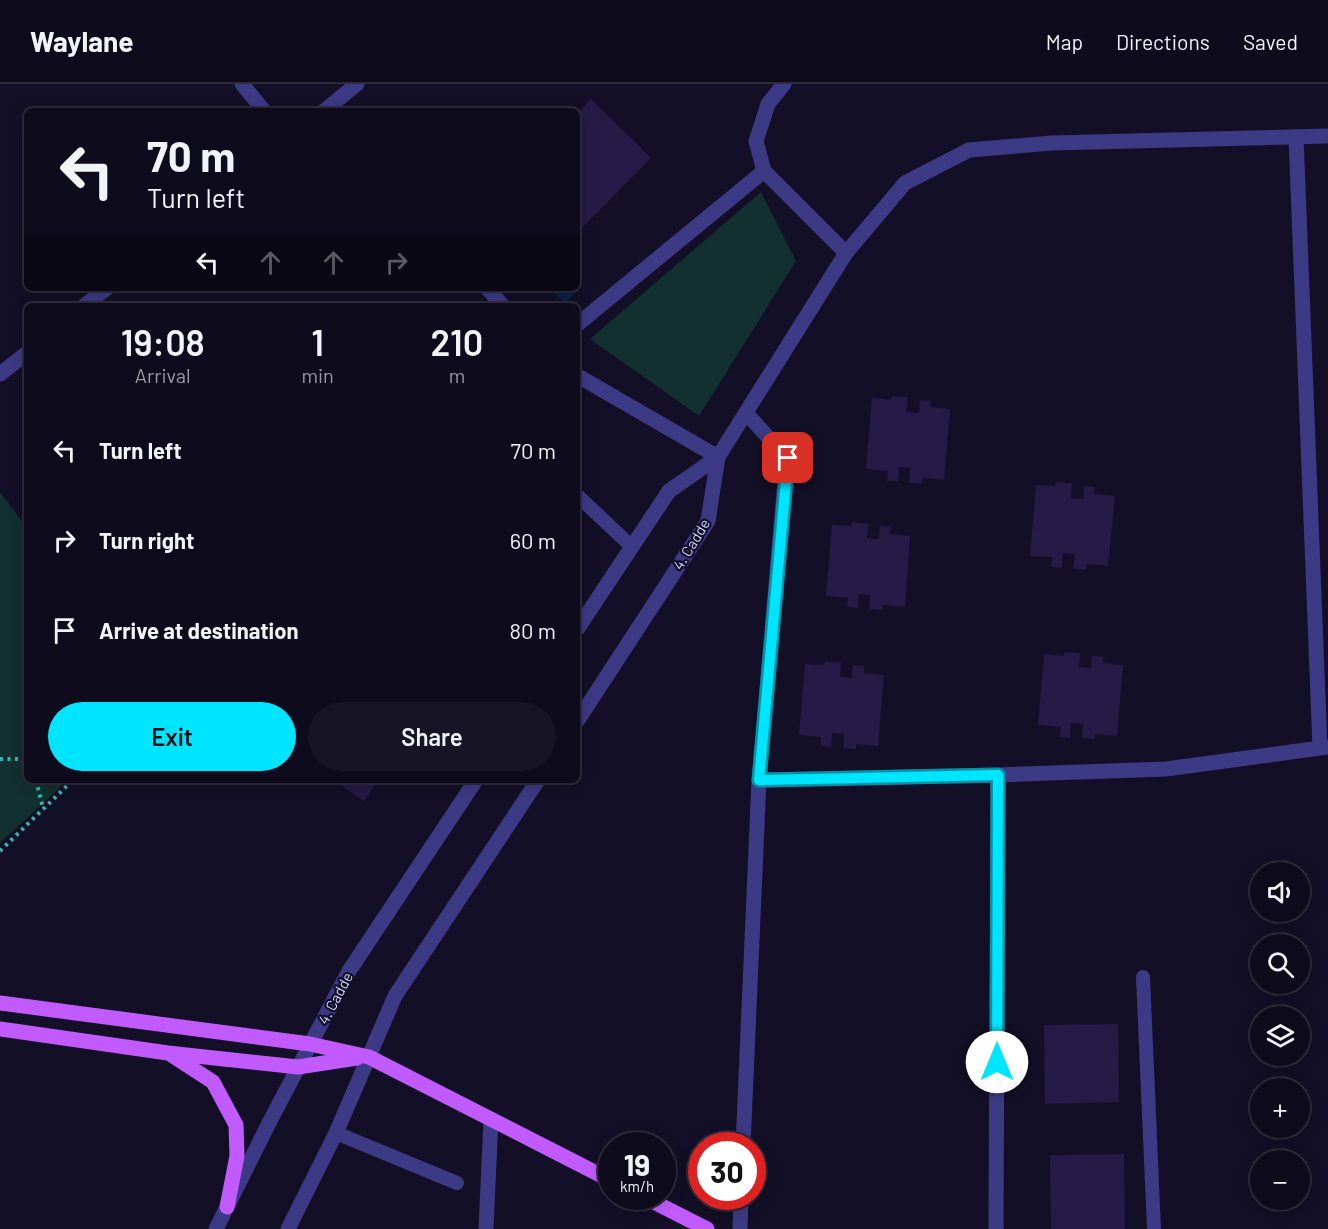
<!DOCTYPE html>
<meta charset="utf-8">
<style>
:root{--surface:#0e0b1c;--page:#171425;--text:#f1f3f6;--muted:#9b9ba3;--line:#2e2b3b;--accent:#00e5ff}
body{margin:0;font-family:Barlow,sans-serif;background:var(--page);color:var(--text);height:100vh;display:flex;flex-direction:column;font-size:22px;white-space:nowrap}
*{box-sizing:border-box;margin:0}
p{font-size:20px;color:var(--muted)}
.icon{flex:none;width:33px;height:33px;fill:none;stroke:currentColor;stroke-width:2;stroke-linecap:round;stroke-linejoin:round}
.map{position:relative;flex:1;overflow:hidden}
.drawer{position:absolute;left:24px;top:219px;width:556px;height:480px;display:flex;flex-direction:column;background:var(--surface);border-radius:9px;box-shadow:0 3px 15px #0003,0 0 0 2px var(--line)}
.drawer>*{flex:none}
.top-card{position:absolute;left:24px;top:24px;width:556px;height:183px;border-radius:9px;box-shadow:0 3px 15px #0003,0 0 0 2px var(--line);background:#0e0b1c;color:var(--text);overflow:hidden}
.buttons{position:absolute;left:1250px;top:778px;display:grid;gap:12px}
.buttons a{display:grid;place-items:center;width:60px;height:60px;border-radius:50%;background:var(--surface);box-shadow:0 3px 15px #0003,0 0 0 2px var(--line);font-size:30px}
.speed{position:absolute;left:598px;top:1048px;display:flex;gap:12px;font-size:30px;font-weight:700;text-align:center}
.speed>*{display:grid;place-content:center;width:78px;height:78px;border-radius:50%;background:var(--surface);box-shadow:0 3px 15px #0003,0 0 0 2px var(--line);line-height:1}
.speed small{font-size:15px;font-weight:400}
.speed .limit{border:9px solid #d22;background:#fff;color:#111}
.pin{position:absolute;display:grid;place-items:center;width:51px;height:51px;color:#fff;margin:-26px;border-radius:12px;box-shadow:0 3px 9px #0006}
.me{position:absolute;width:66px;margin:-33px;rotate:0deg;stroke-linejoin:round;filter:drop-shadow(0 0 4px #0008)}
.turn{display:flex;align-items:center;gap:21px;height:126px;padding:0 24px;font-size:27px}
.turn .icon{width:78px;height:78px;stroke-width:2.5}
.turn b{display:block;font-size:42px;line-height:51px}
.lanes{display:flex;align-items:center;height:57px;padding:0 24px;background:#0003;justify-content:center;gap:30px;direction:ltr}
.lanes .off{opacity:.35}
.eta{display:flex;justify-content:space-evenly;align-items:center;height:102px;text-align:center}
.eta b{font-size:36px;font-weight:600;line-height:42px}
.primary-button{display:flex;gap:12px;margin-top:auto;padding:12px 24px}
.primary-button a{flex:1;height:69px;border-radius:36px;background:var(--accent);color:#111;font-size:24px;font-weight:600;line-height:69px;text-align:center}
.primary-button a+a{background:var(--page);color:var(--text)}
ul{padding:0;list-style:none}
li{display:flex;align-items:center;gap:18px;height:90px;padding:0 24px}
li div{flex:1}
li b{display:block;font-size:22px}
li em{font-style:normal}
header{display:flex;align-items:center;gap:36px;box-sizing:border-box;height:84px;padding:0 30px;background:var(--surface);border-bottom:2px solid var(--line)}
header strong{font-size:28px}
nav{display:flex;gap:33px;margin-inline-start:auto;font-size:21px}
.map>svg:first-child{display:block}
</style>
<header>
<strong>Waylane</strong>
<nav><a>Map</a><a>Directions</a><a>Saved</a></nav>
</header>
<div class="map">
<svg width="1328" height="1145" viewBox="0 0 1328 1145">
<rect width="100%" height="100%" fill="#130f26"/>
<path fill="#12302f" d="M761,108L796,177L699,332L590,255Z
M0,408L27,444V696H68L0,759Z"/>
<path fill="#0c2248" d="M578,199L581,203L565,219L549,204H578Z"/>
<path fill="#241b47" d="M591,15L651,74L578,148V29Z
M892,312L908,313L906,328L919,329L920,316L931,317L930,323L950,325L944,396L923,394L922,400L909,399L910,384L899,383L898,397H887L888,387L866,385L872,314L891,316Z
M1056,398L1072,399L1071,414L1083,415L1084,402L1095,403L1094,410L1115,412L1108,482L1087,480L1086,486L1073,484L1075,470L1063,469L1062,484L1051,483L1052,473L1030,472L1036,401L1055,402Z
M852,438L868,440L867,454L879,455L880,442L891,443L890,450L910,452L905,523L883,521V526L869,525L870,511L859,510L858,524L847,523L848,514L826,512L832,441L851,442Z
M1064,568L1080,569L1079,583L1091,584L1092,572L1103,573V579L1123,581L1117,652L1095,650V655L1082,654L1083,640L1071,639L1070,654L1060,653L1061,643L1038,641L1044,570L1064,572Z
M825,577L841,579L840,593L852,594L853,581L864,582V589L884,591L878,662L856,660V665L843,664L844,650L832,649L831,663L821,662V653L799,651L805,580L824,581Z
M333,696H378L364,717Z
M1118,940L1119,1018L1045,1020L1044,941Z
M1124,1070L1125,1145H1051L1050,1071Z"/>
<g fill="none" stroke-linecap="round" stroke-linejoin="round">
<path stroke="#2fb8b0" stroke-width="4" stroke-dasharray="3 4.5" stroke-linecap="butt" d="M0,675H27
M36,696L43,724
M0,767L73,696"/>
<path stroke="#3d3a85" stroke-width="14" d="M578,412L632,463
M1143,893L1154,1145
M336,1049L457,1099"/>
<path stroke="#3d3a85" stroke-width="15" d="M242,0L264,27
M784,0L768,20L756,57L764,87L846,169
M324,27L357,0
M1296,53L1320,664
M487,204L503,222
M84,222L107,204
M578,240L764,87
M0,290L27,269
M578,292L718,373
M759,696L998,691L1166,685L1328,663
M743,1062L759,696L787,374L746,329
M486,1145L491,1035
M740,1145L741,1113
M996,1145L998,691"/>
<path stroke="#3d3a85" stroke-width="15" d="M578,544L669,407L718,373L846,169L905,99L969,66L1052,59L1328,52
M578,636L708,437L718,373
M216,1145L270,1037L349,887L476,696
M288,1145L336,1049L395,912L538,696"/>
<path stroke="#c25bff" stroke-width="15" d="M0,919L310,960L369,973L612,1097
M0,945L168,969L298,983L357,974
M170,970L213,998L236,1041L237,1072L227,1123
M644,1113L707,1145"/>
</g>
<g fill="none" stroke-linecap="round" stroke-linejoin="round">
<defs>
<path id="route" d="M788,374L759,696L998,691L997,978"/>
</defs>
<use href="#route" stroke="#0095a6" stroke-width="15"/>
<use href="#route" stroke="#00e5ff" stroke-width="10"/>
</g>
<g text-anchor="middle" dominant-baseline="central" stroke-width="4.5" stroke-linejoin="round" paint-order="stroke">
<g font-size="15" fill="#d9d4ff" stroke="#130f26">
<text transform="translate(691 460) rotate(-59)">4. Cadde</text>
<text transform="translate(335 914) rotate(-62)">4. Cadde</text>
</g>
</g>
</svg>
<div class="buttons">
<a><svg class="icon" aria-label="sound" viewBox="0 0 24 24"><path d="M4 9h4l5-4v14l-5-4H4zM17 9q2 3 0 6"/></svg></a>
<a><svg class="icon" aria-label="search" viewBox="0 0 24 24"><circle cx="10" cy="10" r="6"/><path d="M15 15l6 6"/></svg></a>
<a><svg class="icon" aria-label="layers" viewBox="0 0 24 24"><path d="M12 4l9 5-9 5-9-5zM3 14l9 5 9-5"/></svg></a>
<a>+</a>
<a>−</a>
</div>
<div class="speed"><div>19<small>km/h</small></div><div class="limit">30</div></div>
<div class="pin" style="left:788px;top:374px;background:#d93025"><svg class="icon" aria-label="arrive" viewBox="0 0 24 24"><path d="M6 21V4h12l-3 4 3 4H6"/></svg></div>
<svg class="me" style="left:997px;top:978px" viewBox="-20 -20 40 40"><circle r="19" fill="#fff"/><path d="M0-13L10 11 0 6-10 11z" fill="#00e5ff"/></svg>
<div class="top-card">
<div class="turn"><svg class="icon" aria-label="left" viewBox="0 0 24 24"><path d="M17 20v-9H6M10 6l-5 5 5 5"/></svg><div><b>70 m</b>Turn left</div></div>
<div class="lanes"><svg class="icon" aria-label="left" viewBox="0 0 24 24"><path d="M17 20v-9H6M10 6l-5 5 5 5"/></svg><svg class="icon off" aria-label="ahead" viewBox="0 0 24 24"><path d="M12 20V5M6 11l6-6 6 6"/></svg><svg class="icon off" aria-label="ahead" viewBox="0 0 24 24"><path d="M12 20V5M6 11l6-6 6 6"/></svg><svg class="icon off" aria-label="right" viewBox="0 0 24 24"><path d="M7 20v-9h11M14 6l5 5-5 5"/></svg></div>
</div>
<section class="drawer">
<div class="eta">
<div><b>19:08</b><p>Arrival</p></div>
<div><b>1</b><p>min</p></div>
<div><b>210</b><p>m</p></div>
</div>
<ul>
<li><svg class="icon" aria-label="left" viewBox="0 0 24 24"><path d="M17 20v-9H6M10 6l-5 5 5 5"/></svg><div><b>Turn left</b></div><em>70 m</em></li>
<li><svg class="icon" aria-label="right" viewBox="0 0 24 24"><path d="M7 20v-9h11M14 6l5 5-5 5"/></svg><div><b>Turn right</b></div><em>60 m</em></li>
<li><svg class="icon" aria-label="arrive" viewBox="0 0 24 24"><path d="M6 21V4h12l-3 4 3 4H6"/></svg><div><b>Arrive at destination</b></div><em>80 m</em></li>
</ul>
<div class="primary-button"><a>Exit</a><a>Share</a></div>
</section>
</div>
